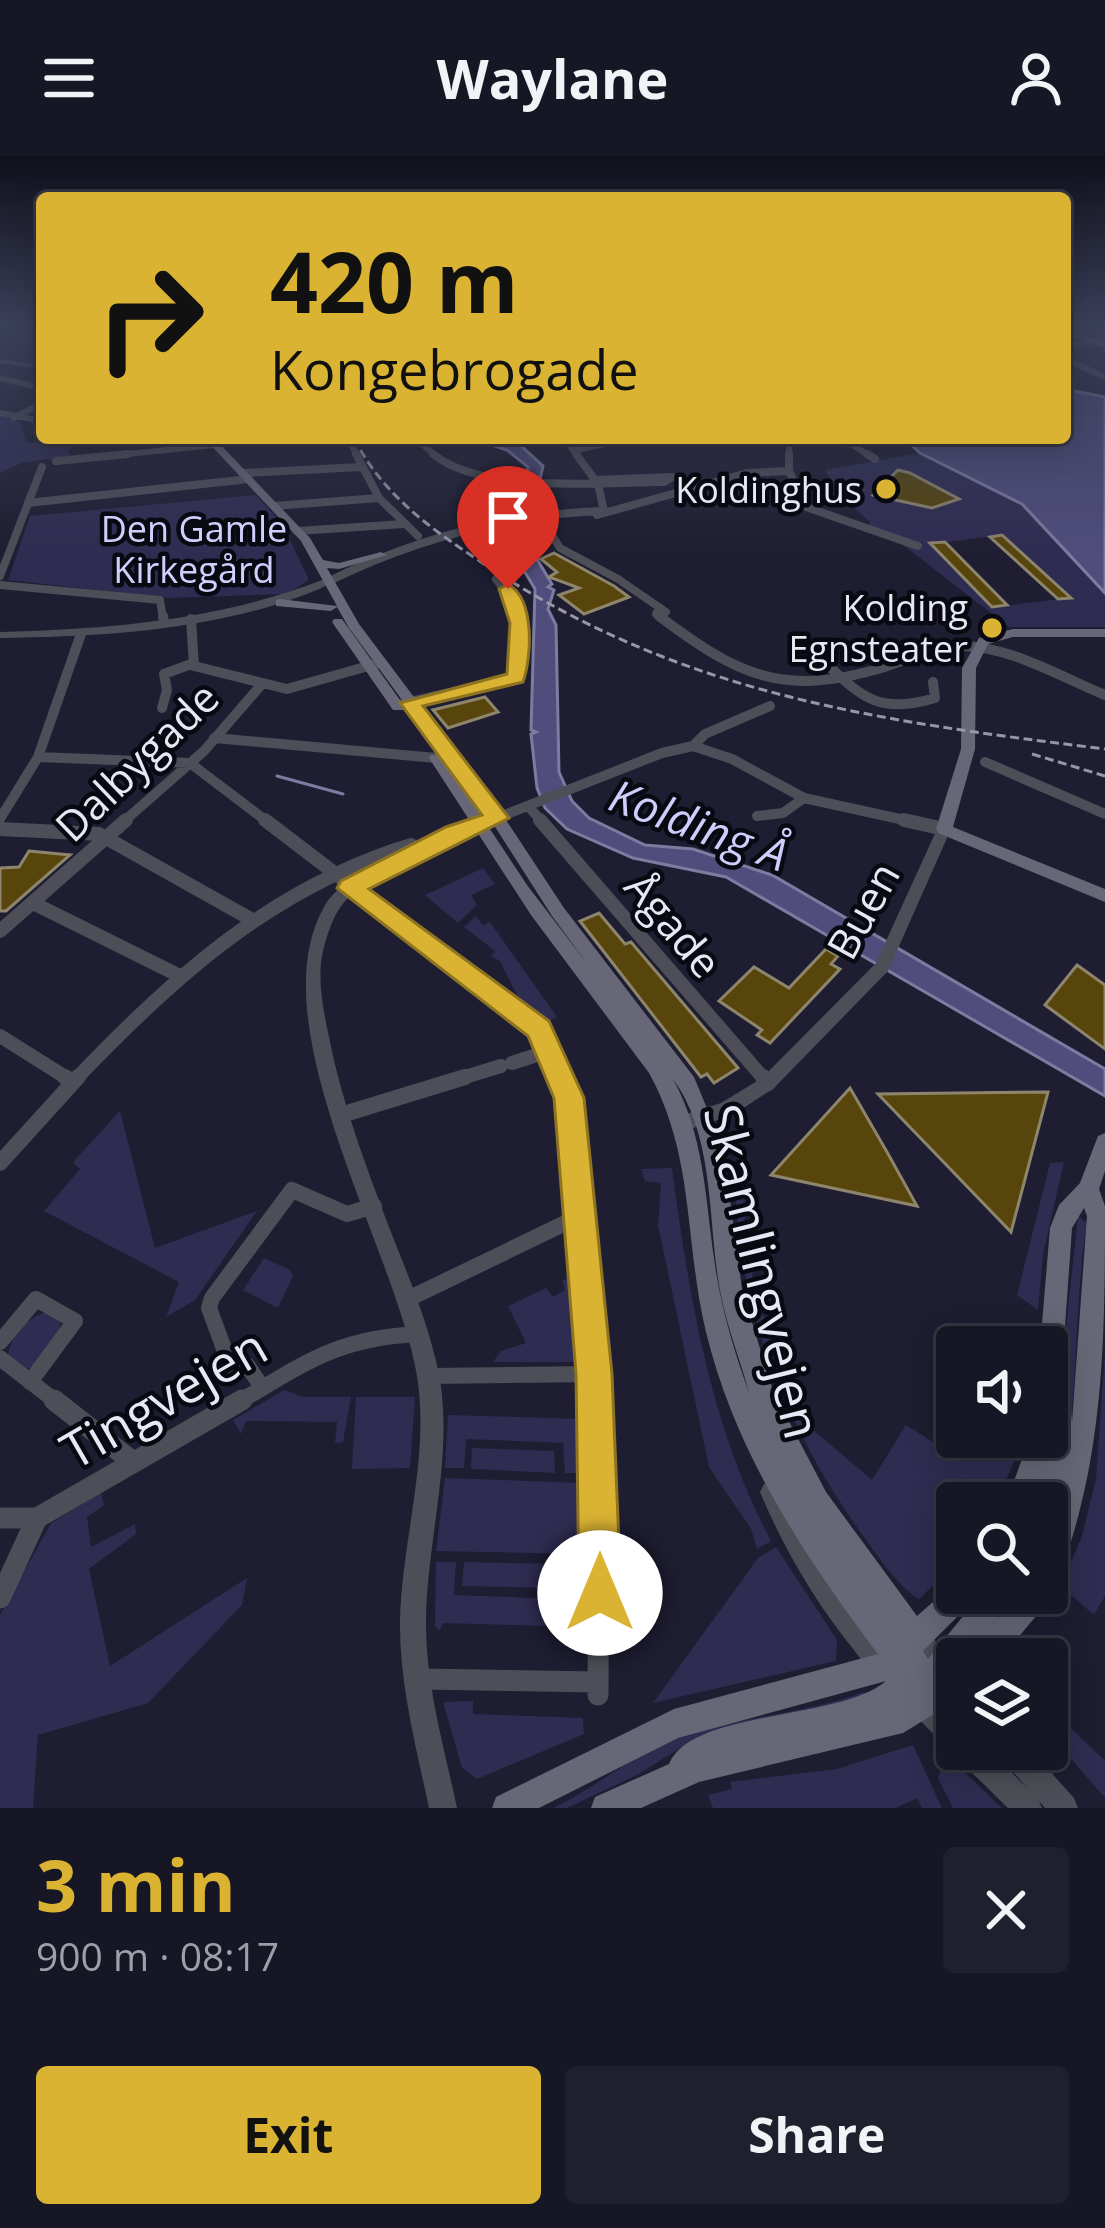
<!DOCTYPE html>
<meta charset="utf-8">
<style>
:root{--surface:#161625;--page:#1f1f2d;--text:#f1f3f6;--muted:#9e9fa7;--line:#353542;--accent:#dab333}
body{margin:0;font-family:"Open Sans",sans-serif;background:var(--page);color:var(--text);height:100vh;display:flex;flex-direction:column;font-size:45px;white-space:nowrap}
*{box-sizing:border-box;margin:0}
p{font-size:39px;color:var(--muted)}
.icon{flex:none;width:66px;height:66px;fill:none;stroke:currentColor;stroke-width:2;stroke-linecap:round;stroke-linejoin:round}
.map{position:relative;height:1652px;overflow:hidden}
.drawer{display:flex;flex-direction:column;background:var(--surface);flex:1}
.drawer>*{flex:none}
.banner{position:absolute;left:36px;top:36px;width:1035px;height:252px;border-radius:12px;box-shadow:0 6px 30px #0003,0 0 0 3px var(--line);background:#dab333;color:#111;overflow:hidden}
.fabs{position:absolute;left:936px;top:1170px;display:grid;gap:24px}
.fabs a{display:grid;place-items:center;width:132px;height:132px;border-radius:12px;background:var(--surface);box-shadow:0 6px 30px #0003,0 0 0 3px var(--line);font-size:60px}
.pin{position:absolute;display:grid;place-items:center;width:102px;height:102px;color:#fff;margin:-123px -51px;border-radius:50% 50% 50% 0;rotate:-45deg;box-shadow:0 0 12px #0007}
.pin .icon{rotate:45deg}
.me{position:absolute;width:132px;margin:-66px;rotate:0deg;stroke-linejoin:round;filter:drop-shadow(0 0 9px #0008)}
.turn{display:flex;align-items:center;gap:42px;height:252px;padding:0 36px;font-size:54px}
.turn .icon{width:156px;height:156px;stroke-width:2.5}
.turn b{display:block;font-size:84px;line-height:102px}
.round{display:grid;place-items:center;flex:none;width:126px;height:126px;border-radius:12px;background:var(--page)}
.summary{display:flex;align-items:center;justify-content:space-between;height:204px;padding:0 36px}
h1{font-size:72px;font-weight:700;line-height:90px;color:var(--accent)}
.button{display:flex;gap:24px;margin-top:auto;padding:24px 36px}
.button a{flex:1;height:138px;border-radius:12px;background:var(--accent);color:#111;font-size:48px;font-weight:700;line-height:138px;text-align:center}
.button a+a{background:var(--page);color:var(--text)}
header{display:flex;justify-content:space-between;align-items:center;height:156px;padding:0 36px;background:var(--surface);font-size:54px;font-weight:700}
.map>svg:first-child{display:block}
</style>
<header><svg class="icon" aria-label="menu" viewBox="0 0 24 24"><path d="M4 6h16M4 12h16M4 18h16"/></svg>Waylane<svg class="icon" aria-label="person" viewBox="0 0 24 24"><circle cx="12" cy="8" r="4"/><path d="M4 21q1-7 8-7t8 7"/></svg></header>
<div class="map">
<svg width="1105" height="1652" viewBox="0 0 1105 1652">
<rect width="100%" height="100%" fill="#1e1d31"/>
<path fill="#2f2c51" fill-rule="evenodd" d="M0,259L20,266L27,287L71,284L68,300L21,307L0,317Z
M920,297L1022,348L1105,437V471H1009L894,382L867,372L870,366L842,341L825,314ZM1002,379L1069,440L1070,442L992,451L931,388Z
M256,339L283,369L309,424L287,438L169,442L8,424L30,360Z
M483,712L495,728L471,739L477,749L458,767L425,739Z
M476,760L483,769L490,766L557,861L547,866L523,851L500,805L491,800L495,795L464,771Z
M120,955L155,1092L257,1055L195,1144L166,1161L179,1126L44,1055L80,1013L73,1006Z
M1064,1006L1043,1098L1038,1154L1017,1139L1050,1007Z
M672,1012C689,1140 710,1270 771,1385L757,1393L751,1373L709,1311L658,1069L661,1027L645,1025L641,1013Z
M735,1020H742L752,1035L739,1054L746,1060C739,1074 742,1085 752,1095L747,1108L754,1114L751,1123L770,1140L759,1156L768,1164L763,1171L786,1188L774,1205L786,1216L780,1225L805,1247L797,1260L872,1324L906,1269L950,1297L960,1281H974L983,1288L987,1281H1026L995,1347H957V1406L919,1443C896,1429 875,1396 859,1374C785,1269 737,1150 735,1020Z
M1078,1060L1087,1067C1070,1170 1084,1276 1047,1375L1063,1314L1070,1248L1064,1191Z
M264,1102L290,1114L293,1120L278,1152L243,1134Z
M573,1119L580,1206H493L501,1195L526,1187L508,1150L546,1132L553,1141L565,1134L562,1125Z
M46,1156L60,1166L61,1178L36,1210L23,1214L7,1203C11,1179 23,1164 46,1156Z
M1105,1196V1440L1094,1459L1061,1430L1082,1380L1096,1323Z
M284,1234L304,1241H351L343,1286L335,1287L337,1266L246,1265L241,1278L233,1264Z
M356,1241H415L410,1312L352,1313Z
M448,1259L583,1263L582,1317H565L563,1287L466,1283L464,1312H445Z
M472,1292L554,1295L555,1317L471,1313Z
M445,1322L582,1327L583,1398L436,1395Z
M101,1337L104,1349L87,1361L91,1391L135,1368L136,1378L89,1413L110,1510L247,1422L242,1449L148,1547L38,1579L33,1652H0V1459L51,1367Z
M776,1391L837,1484L836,1505L653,1547L758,1402Z
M436,1406H456L454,1439L560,1443L563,1408L582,1409V1471L443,1467L439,1475L435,1470Z
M464,1406L554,1408L553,1432L462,1430Z
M864,1536L867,1543L691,1585L639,1618L567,1652H553C596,1632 630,1600 674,1583C736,1560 802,1559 864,1536Z
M473,1545V1558L583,1562L584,1578L477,1623L462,1612L443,1546Z
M1047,1548L1105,1605V1642L1047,1575Z
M913,1589L942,1652H922L917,1642L896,1652H713L708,1639L732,1633L730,1626L837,1613Z
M946,1598L1002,1652H953L938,1622Z"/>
<path fill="#504d7c" stroke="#7d7ba0" stroke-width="3" d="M1065,233L1105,241V437L1022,348L920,297L904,282H1065Z
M471,282L519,288L543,310L526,385L552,428L548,431L554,434L548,453L556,469L559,616L572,645L589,662L645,689L693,693L772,719L1105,913V940L726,721L633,702L567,673L545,652L537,632L531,578L536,576L531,574L535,433L520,408L523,403L511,397L507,386L528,311L507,294Z"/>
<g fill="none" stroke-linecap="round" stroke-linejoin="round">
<path stroke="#7d7ba0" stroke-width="3" d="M277,620L343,638"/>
</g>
<path fill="#57450b" stroke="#8e856d" stroke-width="3" d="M898,314L910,317L959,343L932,352L873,339Z
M1002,379L1071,442L1058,443L990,381Z
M945,386L1007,449L992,451L930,387Z
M554,397L614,430L629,441L584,458L559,439L579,432L549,421L557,416L541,403Z
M485,541L498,556L448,572L433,554Z
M29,695L70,699L6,755H0V712L19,711Z
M599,757L625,788L631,786L738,912L714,927L707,918L701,921L580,765Z
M826,793L838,800L831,808L840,813L770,887L757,879L762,874L719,845L754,811L789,832Z
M1077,809L1105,829V893L1045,849Z
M850,932L887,996L917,1050L771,1019Z
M1048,936L1011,1076L878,938L958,937Z"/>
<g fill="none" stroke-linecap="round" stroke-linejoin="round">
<path stroke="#4e4e58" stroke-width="6" d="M1079,170L1105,181
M1065,190L1105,184
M1065,203L1105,221
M0,222L42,232
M0,257L42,265
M14,262L42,247
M348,282L358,301
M415,282L437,301
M564,282L578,301
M816,282L853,289L871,301
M789,283V301
M577,294L631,282
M98,301L283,282"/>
<path stroke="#4e4e58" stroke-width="8" d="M356,298L379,342L418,380
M433,298C484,339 600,326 664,326L672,321L593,324
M576,298L598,328L604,355
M789,298V315L806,351L918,390
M867,298L875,303
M56,305L128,298
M243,317L361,311
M28,347L249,323
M274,350L379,342
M597,359L747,317L789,315
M541,362L560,392L618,423L666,456
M297,375L404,368
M0,420L42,311
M496,423L512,444L519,463
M329,425C417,382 506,358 604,355
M0,429L160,444L163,463
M659,453L656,458L663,463"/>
<path stroke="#4e4e58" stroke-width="10" d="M163,460L164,467
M659,460C736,518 781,541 878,513C904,506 930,491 957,490C1006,488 1061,521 1105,539
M191,463L194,510L287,533L379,507
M818,500C860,539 875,560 935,542L933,526
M397,549L516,522L521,496L518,460
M162,552L167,534L164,518L191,508
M214,582L436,602
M693,590L732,603L804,642L918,667
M38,601L190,607L269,667
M985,606L1105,658
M529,651L543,667
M757,660L783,657L804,642
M497,662L662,597L693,590L705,578L770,550
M0,663L38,601L81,478
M122,667L204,595L262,528"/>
<path stroke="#4e4e58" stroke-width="14" d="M265,664L539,873L561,924
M540,664L765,924
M904,664L944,673
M0,673L99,678L254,765
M33,747L182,821
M0,775L126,664
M0,880L70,924
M512,907L549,895
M75,924C173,821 273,731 411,689
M455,924L501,910"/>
<path stroke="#4e4e58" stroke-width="16" d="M65,921L73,926
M560,921L569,942L582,1059L594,1247
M763,921L768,927
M341,959L465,921
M0,1007L78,921
M406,1144L582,1059
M0,1186L36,1143L75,1165L30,1226
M0,1202L58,1247
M428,1220L594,1218
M262,1231L247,1209L233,1217L209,1152L212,1142L292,1034L347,1058L374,1050
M237,1247C306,1207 334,1183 417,1178"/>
<path stroke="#4e4e58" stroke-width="21" d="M54,1244L133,1306
M594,1244L599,1316L598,1539
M0,1362H37
M0,1442L37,1362L242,1244
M420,1523L598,1526"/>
<path fill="#4e4e58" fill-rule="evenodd" d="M0,203L42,209V213L0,207Z
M325,423L334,425C317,436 295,442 275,449C185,476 93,481 0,482V476C112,473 220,464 325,423Z
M497,657L504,662L502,665C457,680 372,712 342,749C333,760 328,777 324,791C316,818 323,853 329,881C343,952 370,1021 396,1089C413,1131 430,1174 439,1218C454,1299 427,1383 426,1464C425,1527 444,1590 457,1652H429C416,1590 399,1527 400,1464C402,1383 430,1301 417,1220C396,1094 257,869 324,751C346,710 453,670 497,657Z
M944,668L951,673L888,815L774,932L733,959L690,973L683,971L681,965L683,959L721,947L762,922L876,807L937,673Z
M772,1324L780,1328C799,1369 821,1408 848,1445C864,1466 891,1491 901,1514L897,1523L888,1527C873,1521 864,1507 854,1494C815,1446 784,1393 760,1336L764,1328Z
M917,1470L926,1474L957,1510V1543L948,1539L908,1492L904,1483L908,1474Z
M919,1532L928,1536L957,1563V1593H988L1028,1633L1002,1603L998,1593H1030L1074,1642L1078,1652H1045L1039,1645L1042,1652H1008L958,1603L955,1595L947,1592L910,1554L906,1545L910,1536Z"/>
<path fill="#676777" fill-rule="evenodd" d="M1065,172L1105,187V192L1065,177Z
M204,282H214L310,382L323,404L339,407L381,396L387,399L339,413L327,412L359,468L502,658L564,752L694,921L723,991L742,1133L773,1235L826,1336L917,1460L957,1425V1437H975L971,1447L923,1495L928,1503L982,1437H1014L1010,1447L990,1471L1019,1437H1047V1381L1063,1329V1325L1053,1356L1047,1359V1347H1006L1030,1281H1047V1191H1040L1050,1072L1059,1049L1080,1027L1098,980L1105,977V1015L1099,1033L1105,1050C1105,1178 1105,1304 1057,1425L1047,1428L1051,1437L1047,1447L1000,1503H967L970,1495L963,1503H957V1544L903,1577L699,1626L641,1652H591L595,1641L669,1608C692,1553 839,1565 886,1525L678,1582L539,1652H492L496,1641L674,1553L878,1498C804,1400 735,1296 706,1176C684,1085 695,1000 649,917L531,759L429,602L431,599H441L527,729L589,810L552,760L492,666L349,472L337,451L331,455L276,450V444L280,443L337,450L301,385ZM673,923C714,978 708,1063 719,1129C725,1165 739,1201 749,1236C733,1193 720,1147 714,1102C705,1039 704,979 673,923ZM1084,1052L1087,1060L1072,1266L1068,1223L1062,1213L1072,1072Z
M334,463H342L405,551L403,554H393L332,466Z
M1013,473H1105V481H1013L988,488L976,512L975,593L953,671L1105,733V746L938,677L936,673L961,593L962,512L979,482Z"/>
<path stroke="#9797a7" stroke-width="3" stroke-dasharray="9 4.5" stroke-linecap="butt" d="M354,282C384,342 436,376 490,412C686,540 879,565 1105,593
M1032,598L1105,620"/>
</g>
<linearGradient id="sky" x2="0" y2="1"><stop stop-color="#10101b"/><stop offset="0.42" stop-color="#3b405a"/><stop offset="1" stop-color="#3b405a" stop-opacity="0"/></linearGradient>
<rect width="1105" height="401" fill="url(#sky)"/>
<path fill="#dab333" stroke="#8e7421" stroke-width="3" d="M508,428C535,443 532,500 523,526L423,550L509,662L369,733L549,865L584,942L612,1218L621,1437L614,1452L600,1458L585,1452L579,1437L576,1218L554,942L528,880L337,732L341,725L446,671L482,659L400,547L507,518L510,467L499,433Z"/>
<g fill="#dab333" stroke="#090911" stroke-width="4.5">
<circle cx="886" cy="333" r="12"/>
<circle cx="992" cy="472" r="12"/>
</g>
<g text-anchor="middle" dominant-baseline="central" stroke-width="9" stroke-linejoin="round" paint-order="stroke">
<g font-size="36" fill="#e7e7f5" stroke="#090911" text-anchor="end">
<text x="862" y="333">Koldinghus</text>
<text x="968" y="451">Kolding<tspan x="968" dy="41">Egnsteater</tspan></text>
</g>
<g font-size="36" fill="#cfcefd" stroke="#090911">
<text x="194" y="372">Den Gamle<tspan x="194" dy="41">Kirkegård</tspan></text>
</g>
<g font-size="42" fill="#e7e7f5" stroke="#090911">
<text transform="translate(136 605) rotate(-44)">Dalbygade</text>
<text transform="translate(862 754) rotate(-61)">Buen</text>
<text transform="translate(674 768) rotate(50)">Ågade</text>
</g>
<g font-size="45" font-style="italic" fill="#cecefc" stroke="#090911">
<text transform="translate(699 668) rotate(20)">Kolding Å</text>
</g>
<g font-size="51" fill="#e7e7f5" stroke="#090911">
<text transform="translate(764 1115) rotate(76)">Skamlingvejen</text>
<text transform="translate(163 1241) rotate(-30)">Tingvejen</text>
</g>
</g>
</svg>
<div class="fabs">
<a><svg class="icon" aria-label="sound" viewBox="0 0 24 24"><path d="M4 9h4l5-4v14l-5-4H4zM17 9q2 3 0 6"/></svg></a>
<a><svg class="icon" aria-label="search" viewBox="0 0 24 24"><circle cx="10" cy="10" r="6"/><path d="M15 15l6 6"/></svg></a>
<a><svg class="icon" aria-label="layers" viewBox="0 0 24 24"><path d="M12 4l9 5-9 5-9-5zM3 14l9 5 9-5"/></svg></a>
</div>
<div class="pin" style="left:508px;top:433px;background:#d93025"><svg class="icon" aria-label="arrive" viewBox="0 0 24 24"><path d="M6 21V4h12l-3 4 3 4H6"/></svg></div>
<svg class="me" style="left:600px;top:1437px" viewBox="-20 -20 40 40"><circle r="19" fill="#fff"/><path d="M0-13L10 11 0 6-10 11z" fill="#dab333"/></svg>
<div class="banner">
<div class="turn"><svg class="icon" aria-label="right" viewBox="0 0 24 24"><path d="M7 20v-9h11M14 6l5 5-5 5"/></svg><div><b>420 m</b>Kongebrogade</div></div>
</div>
</div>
<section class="drawer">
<div class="summary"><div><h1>3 min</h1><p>900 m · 08:17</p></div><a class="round"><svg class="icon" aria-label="close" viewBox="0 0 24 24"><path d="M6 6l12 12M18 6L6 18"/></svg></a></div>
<div class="button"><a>Exit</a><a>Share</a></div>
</section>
